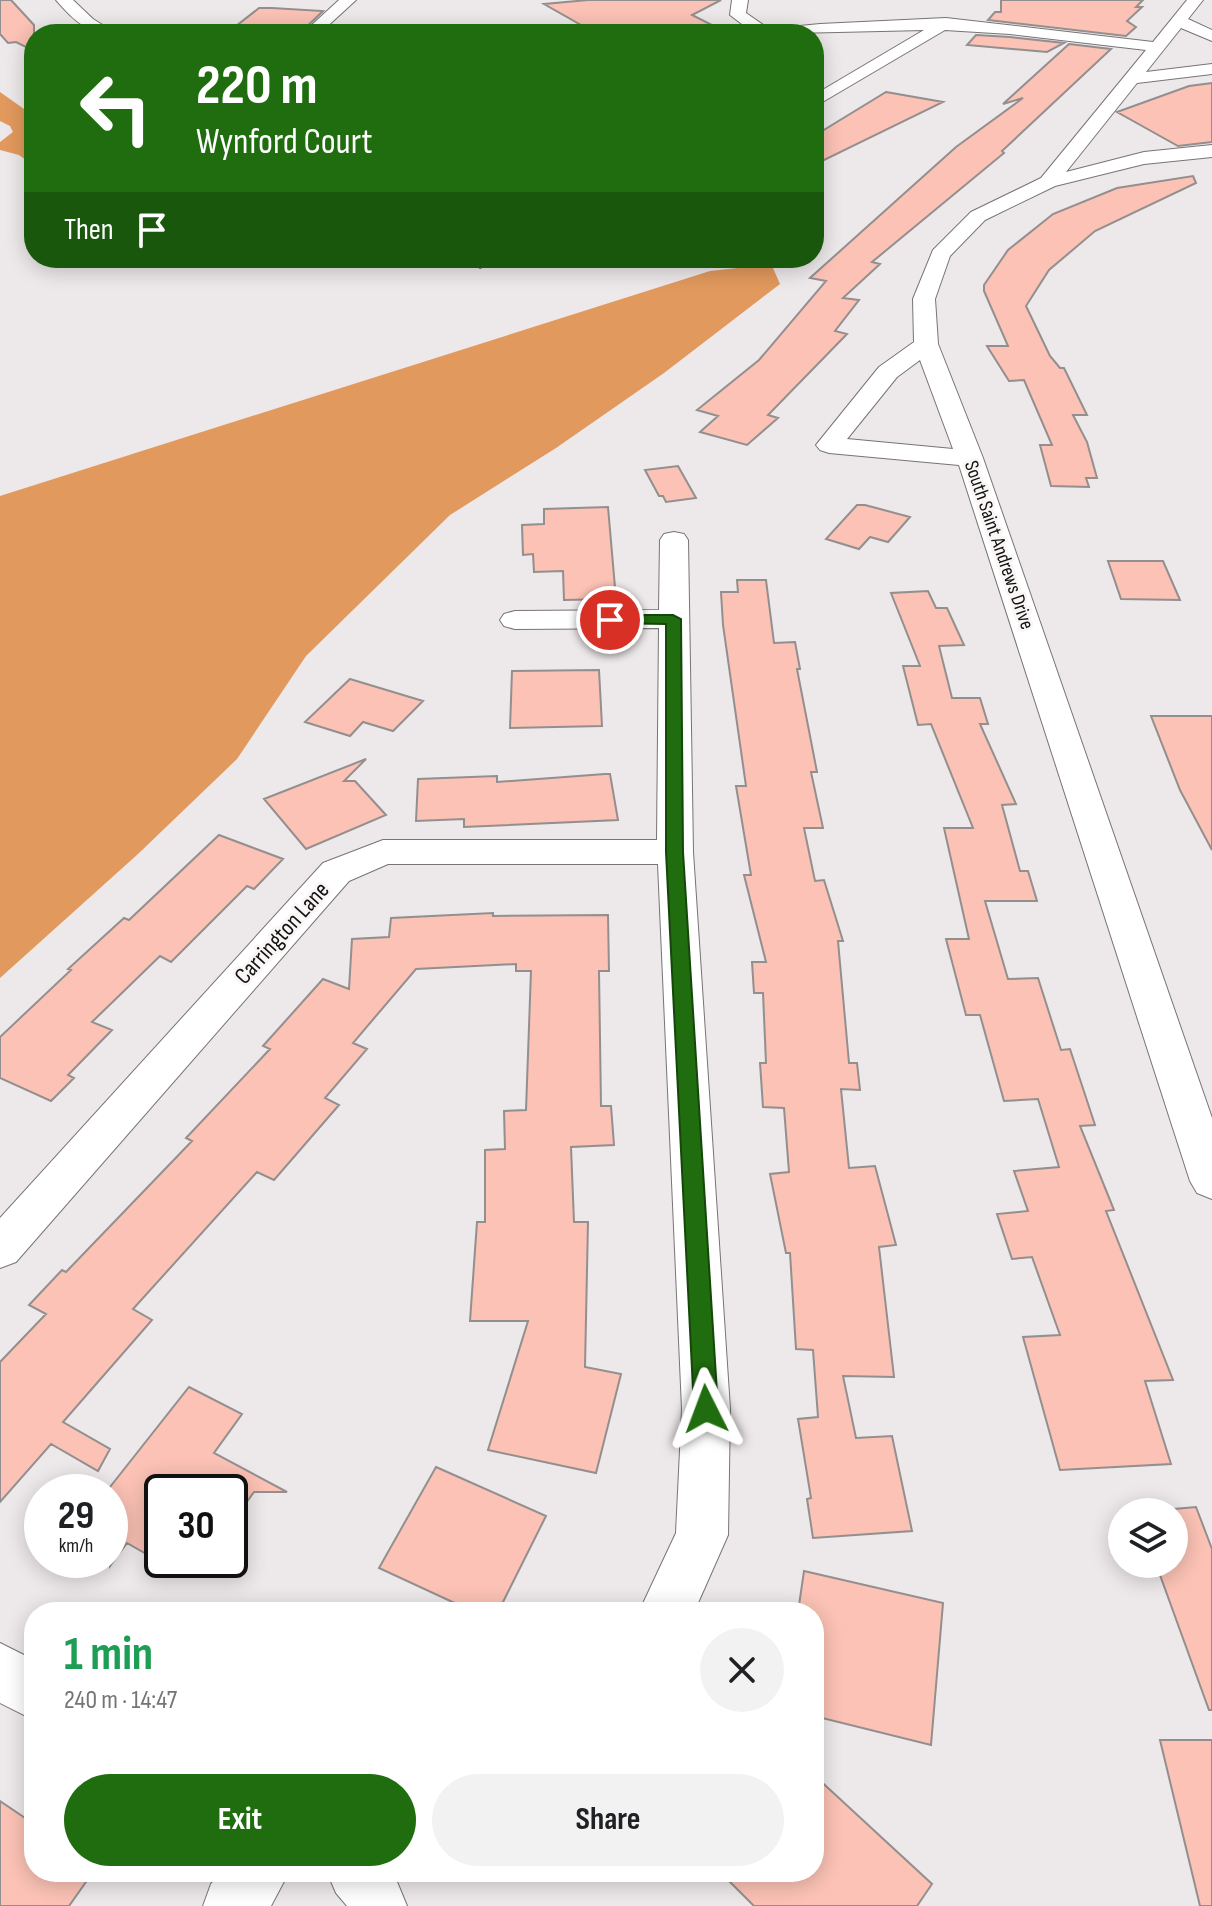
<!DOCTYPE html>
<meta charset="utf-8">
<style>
:root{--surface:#fff;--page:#f2f2f2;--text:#202124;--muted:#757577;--accent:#206d0f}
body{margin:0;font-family:"Sofia Sans Condensed",sans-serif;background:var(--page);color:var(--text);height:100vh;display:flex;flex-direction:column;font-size:30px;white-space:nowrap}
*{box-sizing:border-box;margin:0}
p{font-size:26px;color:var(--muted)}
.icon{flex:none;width:44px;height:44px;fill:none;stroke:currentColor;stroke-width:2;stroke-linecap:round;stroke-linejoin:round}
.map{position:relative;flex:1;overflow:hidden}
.panel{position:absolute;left:24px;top:1602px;width:800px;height:280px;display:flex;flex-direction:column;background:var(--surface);border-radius:32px;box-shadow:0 4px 20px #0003}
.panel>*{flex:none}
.top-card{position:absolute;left:24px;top:24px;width:800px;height:244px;border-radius:32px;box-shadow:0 4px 20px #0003;background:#206d0f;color:#fff;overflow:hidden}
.controls{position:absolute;left:1108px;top:1498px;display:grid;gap:16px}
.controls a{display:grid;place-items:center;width:80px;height:80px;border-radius:50%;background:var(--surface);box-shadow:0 4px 20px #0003;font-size:40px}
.speed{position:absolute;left:24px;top:1474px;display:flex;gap:16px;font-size:40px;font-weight:700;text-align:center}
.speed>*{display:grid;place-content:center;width:104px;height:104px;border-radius:50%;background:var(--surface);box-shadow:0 4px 20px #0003;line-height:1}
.speed small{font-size:20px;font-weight:400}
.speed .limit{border:4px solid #111;border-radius:12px;background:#fff;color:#111}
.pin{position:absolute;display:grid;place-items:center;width:68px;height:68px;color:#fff;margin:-34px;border:4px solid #fff;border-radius:50%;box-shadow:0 2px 8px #0007}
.me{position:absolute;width:88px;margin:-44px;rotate:357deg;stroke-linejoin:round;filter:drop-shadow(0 0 6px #0008)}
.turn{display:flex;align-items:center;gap:28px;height:168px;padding:0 40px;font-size:36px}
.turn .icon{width:104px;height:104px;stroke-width:2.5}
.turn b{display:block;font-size:56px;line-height:68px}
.then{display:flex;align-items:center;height:76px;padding:0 40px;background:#0003;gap:16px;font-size:30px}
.round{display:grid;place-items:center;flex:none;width:84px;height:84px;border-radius:42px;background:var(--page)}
.summary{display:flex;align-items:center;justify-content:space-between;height:136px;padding:0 40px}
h1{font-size:48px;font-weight:700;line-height:60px;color:#1e9e55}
.primary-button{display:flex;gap:16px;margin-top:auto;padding:16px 40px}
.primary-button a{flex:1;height:92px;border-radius:48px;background:var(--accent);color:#fff;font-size:32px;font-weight:700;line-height:92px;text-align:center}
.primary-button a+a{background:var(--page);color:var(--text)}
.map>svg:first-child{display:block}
</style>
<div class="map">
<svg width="1212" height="1906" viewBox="0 0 1212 1906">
<rect width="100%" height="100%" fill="#ede8e9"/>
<path fill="#e1995d" d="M0,92L34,116V170L26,167V160L19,155L0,150V142L13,132L10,126L0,121Z
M747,267L773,268L780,284L664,373L556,448L450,515L306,656L237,759L138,854L0,978V496L710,271Z"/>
<path fill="#fbc2b5" stroke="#938f8e" stroke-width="2" d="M0,0H11L34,25V51L16,42L8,43L0,34Z
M588,0H721L692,15L712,25L660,34H597L544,4Z
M1001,0H1143L1136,7H1142L1127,21L1136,27L1126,36L988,20L995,12H1001Z
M259,8H272L323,11L299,34H238L242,31L231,30Z
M976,35L1010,37L1064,43L1047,52L967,45Z
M1069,44L1111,49L1002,151L1004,153L872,262L880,264L843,298L859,300L835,331L847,334L768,415L778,418L747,445L700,432L718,416L697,410L759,360L826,281L810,278L956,147L1023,98L1003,104Z
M1212,83V142L1178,146L1117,112L1189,86Z
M886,92L943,102L814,165V136Z
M1193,176L1196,183L1095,231L1049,270L1026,306L1050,356L1060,368H1064L1087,415H1073L1087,442L1097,478H1086L1089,487L1051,486L1040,445H1052L1024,380L1009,381L987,346H1008L984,291V285L1008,250L1053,214L1117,188Z
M678,466L696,498L666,502L663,496H659L645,470Z
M857,505H865L910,517L888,542L870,537L859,549L826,539Z
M608,507L616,599L564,600L563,571L534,572L533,554L523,555L522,525L544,524V509Z
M1108,561H1163L1180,600L1121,599Z
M737,580H766L774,643L795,642L800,669H797L817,772H811L823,828H804L815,881L824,880L843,941H838L849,1063H857L860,1090L841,1089L849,1168L875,1166L896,1245L879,1247L894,1377L843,1376L856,1438L892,1436L912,1531L813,1538L807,1499L811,1498L798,1419L818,1417L813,1350L796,1349L790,1253H786L770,1174L789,1172L784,1108L763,1107L760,1063H766L763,993H754L752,962H766L744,875H751L736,786H746L723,625L721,592H738Z
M928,591L936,608H947L964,645L939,646L952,698H980L988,724H980L1016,804L1002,805L1020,871H1028L1037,901H985L1008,979L1038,978L1061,1050L1070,1049L1095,1125L1080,1126L1114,1210L1106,1211L1173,1380L1145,1381L1171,1464L1060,1470L1023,1337L1060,1335L1032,1257L1012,1259L997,1214L1028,1211L1014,1171L1059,1167L1038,1099L1004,1101L980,1015H966L946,939H969L944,828H973L931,724L918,725L903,666H920L891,593Z
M599,670L602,726L510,728L512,671Z
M350,679L423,701L393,731L363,722L350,736L305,722Z
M1151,716H1212V850L1180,790Z
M366,759L344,781H355L386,815L306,849L264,799Z
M605,774H610L618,820L464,827V819L416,821L418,779L497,776V782Z
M219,835L283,859L254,889L247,886L171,962L160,956L92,1022L112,1030L68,1075L74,1078L51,1101L0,1078V1037L71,970L68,969L124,918L129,920Z
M493,913V916L608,915L609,971H599L601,1106H611L614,1145L571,1147L574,1222H588L585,1367L621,1374L596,1473L488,1450L528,1321H470L477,1222H485V1150L505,1149L504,1111L526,1110L531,971H516V964L416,969L353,1043L367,1049L325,1098L339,1105L274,1180L257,1172L133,1309L152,1320L63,1422L110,1449L98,1471L51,1444L0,1502V1362L46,1314L29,1305L62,1270L66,1272L192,1141L186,1138L270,1049L263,1046L323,979L349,989L352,939L389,937L391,918Z
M189,1387L242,1414L214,1453L287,1492H254L230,1525V1492H162V1563L127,1543L110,1566V1487Z
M436,1467L546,1516L498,1612H474L379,1568Z
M1196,1507L1212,1549V1710H1209L1156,1564H1174V1509Z
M804,1571L943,1603L931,1745L814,1716V1612H798Z
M1160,1740H1212V1906H1200Z
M814,1775L932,1884L917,1906H754L720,1872H814Z
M0,1801L34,1824V1872H93L69,1906H0Z"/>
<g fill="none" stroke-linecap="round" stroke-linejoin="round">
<defs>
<path id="minor" d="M56,0H73L93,19L117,34C88,34 75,22 56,0Z
M339,0H356L319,34H302Z
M732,0H748L746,13L769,29L820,24L946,18L1153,42L1187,0H1203L1188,19L1212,30V41L1181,28L1146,72L1212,64V74L1137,83L1066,172L1144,152L1212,145V157L1144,164L1055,186L985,220L950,256L935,299L938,344L983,458L1212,1118V1199L1197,1193L1190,1181L959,465L829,453L820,450L816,445L879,367L914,342L913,299L933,250L971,212L1041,178L1146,50L1010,34L945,30L814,107V95L924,30L755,34L730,15ZM920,360L953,449L847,439L897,377Z
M462,258H488L491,262L480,268Z
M674,532L684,534L688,540L693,852L730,1409L728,1535L694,1612H639L676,1533L682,1409L658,864H388L349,881L16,1262L0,1268V1218L323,863L383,840H657L659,628L515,629L504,626L500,620L504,614L515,611L659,610L660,540L664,534Z
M0,1643L34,1660V1720L0,1703Z
M221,1872H289L271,1906H203L211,1884Z
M327,1872H393L407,1906H347L336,1893Z"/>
</defs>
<use href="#minor" stroke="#787475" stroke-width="2"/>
<use href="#minor" fill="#fff" fill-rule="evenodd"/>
</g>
<path fill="#206d0f" stroke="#15470a" stroke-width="2" d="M610,615H673L681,619L683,852L718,1409L714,1417L706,1420L698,1417L694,1409L666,852V624L605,623L603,620Z"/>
<g text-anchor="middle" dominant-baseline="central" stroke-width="6" stroke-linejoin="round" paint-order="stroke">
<g font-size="20" fill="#131212" stroke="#faf6f6">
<text transform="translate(999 545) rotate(71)">South Saint Andrews Drive</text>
</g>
<g font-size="24" fill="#131212" stroke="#faf6f6">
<text transform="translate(282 933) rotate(-48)">Carrington Lane</text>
</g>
</g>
</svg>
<div class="controls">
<a><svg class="icon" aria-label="layers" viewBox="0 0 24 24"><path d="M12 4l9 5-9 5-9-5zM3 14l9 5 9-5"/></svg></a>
</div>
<div class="speed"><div>29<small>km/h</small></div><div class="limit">30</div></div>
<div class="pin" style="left:610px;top:620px;background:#d93025"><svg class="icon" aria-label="arrive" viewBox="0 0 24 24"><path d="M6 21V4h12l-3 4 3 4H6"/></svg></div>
<svg class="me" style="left:706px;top:1409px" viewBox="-20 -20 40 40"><path d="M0-17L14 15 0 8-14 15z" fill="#206d0f" stroke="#fff" stroke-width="4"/></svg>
<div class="top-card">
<div class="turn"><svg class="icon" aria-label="left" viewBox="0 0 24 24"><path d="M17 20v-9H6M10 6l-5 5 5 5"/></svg><div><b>220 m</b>Wynford Court</div></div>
<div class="then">Then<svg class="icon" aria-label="arrive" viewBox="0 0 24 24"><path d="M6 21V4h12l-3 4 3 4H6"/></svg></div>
</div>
<section class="panel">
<div class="summary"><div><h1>1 min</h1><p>240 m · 14:47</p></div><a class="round"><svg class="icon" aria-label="close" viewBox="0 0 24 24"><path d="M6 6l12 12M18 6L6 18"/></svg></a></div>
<div class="primary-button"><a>Exit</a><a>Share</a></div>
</section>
</div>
